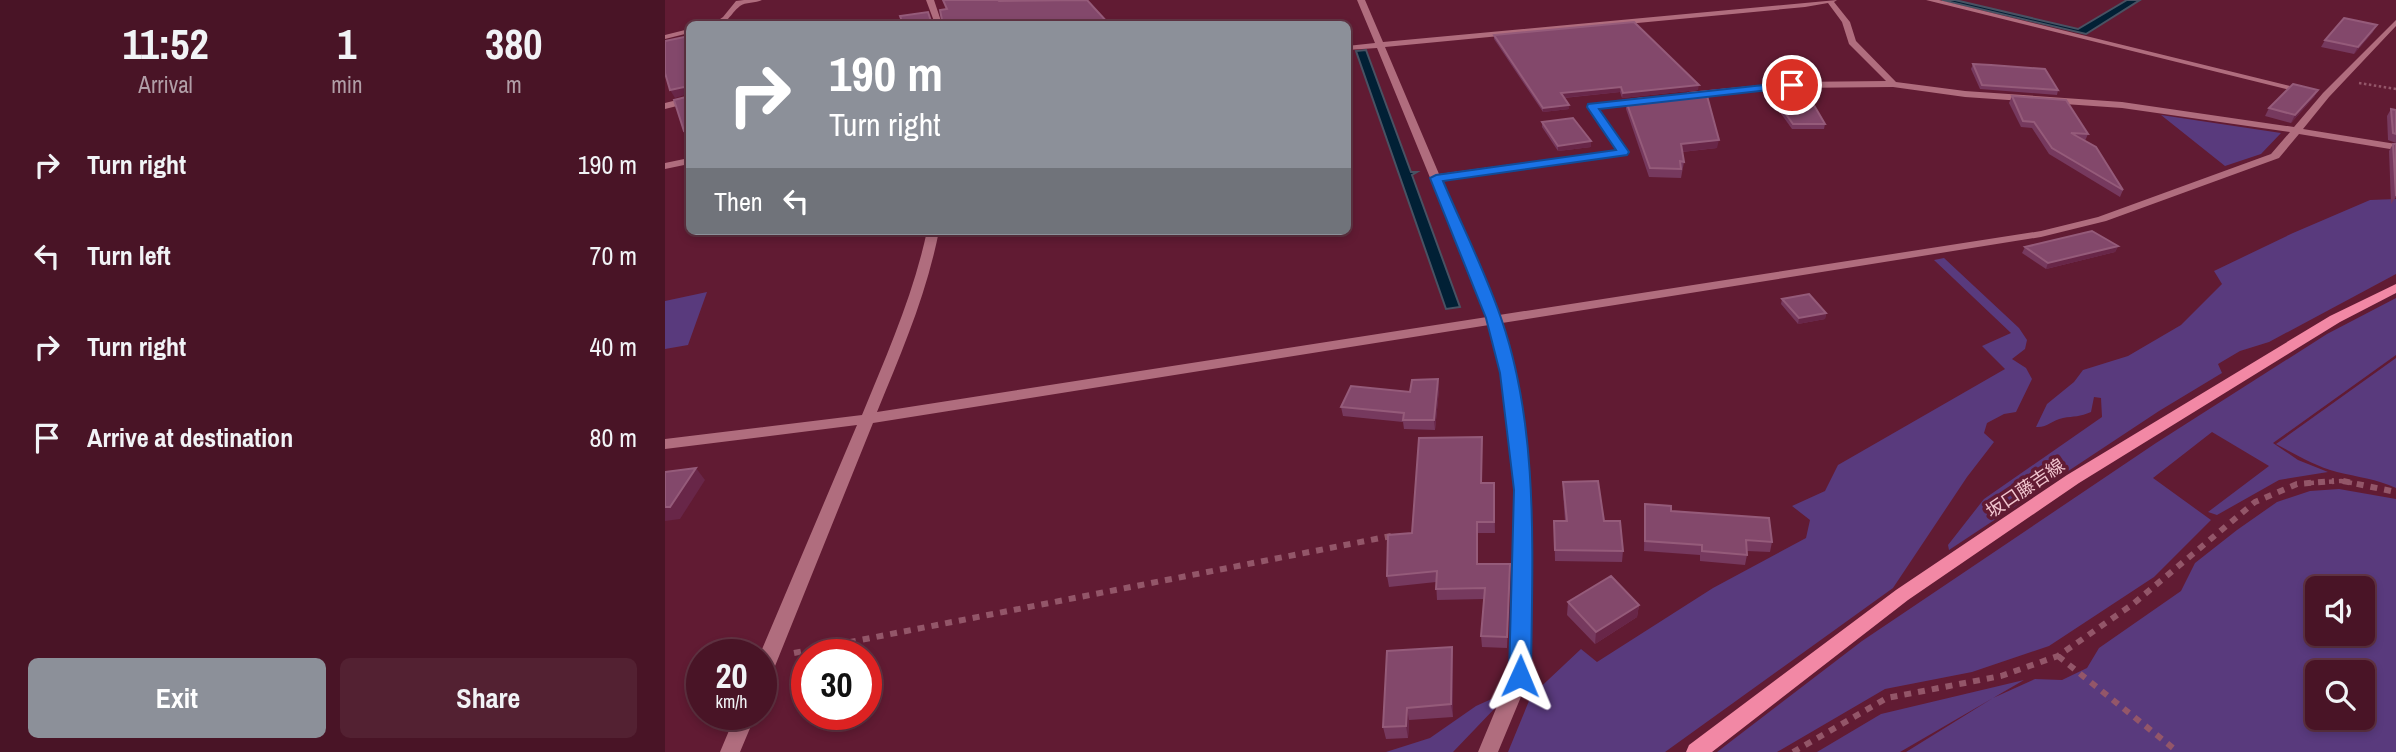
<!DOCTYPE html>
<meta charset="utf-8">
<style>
:root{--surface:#491426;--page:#532132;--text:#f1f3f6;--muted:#b19ea7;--line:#613343;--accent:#8c9099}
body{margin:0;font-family:"Archivo Narrow","Noto Sans JP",sans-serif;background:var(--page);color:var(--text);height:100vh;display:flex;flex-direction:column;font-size:26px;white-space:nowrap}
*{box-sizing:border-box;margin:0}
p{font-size:23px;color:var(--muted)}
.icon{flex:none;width:38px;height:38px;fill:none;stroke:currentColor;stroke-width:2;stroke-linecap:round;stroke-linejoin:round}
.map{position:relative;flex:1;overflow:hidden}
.side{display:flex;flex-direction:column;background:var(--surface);width:665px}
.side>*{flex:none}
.hud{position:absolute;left:21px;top:21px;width:665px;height:214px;border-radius:10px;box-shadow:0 4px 10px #0003,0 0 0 2px var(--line);background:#8c9099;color:#fff;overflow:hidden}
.fabs{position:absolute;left:1640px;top:576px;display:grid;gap:14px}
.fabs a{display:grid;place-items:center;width:70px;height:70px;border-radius:10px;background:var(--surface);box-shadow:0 4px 10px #0003,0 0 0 2px var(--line);font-size:35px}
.speed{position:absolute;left:21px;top:639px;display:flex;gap:14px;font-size:35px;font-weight:700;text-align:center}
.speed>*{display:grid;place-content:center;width:91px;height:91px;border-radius:50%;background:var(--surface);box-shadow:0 4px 10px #0003,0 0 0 2px var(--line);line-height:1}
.speed small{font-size:18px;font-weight:400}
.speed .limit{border:10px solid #d22;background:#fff;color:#111}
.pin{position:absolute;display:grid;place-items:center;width:60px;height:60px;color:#fff;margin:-30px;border:4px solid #fff;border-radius:50%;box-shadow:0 2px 7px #0007}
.me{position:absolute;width:77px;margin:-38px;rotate:1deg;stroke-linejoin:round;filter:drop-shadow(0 0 5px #0008)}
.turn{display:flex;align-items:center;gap:24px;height:147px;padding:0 28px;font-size:32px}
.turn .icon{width:91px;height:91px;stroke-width:2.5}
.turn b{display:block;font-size:49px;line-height:60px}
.then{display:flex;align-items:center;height:66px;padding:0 28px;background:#0003;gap:14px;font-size:26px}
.eta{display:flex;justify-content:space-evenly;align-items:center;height:119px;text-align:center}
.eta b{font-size:42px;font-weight:800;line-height:49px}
.action{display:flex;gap:14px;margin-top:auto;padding:14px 28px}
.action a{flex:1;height:80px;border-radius:10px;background:var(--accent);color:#fff;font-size:28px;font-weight:800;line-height:80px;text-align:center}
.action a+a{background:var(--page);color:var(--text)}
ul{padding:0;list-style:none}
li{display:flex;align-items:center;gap:21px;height:91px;padding:0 28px}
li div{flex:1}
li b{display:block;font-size:26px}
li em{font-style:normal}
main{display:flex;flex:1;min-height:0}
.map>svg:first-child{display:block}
</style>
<main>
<section class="side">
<div class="eta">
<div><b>11:52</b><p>Arrival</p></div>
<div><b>1</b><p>min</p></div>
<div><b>380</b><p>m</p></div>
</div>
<ul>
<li><svg class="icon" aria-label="right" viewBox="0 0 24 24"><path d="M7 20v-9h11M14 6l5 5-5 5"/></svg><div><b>Turn right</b></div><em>190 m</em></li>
<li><svg class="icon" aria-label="left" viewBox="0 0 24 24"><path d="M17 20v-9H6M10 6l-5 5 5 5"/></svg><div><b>Turn left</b></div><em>70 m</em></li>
<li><svg class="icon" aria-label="right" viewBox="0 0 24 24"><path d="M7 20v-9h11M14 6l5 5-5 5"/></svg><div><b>Turn right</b></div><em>40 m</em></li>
<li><svg class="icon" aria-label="arrive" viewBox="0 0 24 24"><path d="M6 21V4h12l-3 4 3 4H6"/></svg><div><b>Arrive at destination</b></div><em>80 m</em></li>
</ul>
<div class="action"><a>Exit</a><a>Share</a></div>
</section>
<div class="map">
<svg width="1731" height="752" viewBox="0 0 1731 752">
<rect width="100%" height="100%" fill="#611b33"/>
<path fill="#593a7d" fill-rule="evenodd" d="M1496,115L1616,133L1596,154L1560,166Z
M1731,199V274L1604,342L1575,351L1553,364L1557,373L1494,411L1284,550L1283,545L1319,499L1437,417L1436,398L1429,397L1426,412C1415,417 1409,416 1398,418C1387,420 1382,428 1371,427L1382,404L1409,382L1418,370L1463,356L1516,325L1557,284L1549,271L1628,233L1705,200Z
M1279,258L1354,328L1362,340L1360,349L1347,359L1361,368L1367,379L1351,412L1339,414L1322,423L1319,433L1329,442L1302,477L1228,588L1000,752H843L866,696L916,649L932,662L1048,588L1141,538L1145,520L1127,506L1160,491L1173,465L1340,369L1317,346L1346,333L1269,260Z
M42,292L23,345L0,349V301Z
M1731,298V355L1608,443L1633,460L1663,472L1614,480L1552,515L1543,512L1604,466L1547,432L1488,478L1546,520L1489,577L1384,646L1307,672L1220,689L1112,752H1052L1197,641L1491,443L1662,334Z
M1731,358V488C1712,479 1692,477 1672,472C1650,466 1631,455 1611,444Z
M1674,489L1731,499V752H1241L1328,698L1370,679L1397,680L1422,668L1434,648L1516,591L1530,563L1572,530L1612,502L1645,491ZM1698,588V634H1652V588ZM1698,672V718H1652V672Z
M1359,680L1235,752H1152L1216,714Z
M831,697L832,706L788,752H721L765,738L811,706Z"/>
<path fill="#012035" stroke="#495263" stroke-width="2" d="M1277,0H1290L1413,29L1462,0H1475L1421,34Z
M701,50L746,172H752L747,175L795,307L781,309L691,51Z"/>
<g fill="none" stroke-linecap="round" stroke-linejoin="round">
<path stroke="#935669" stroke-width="2.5" stroke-dasharray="2.5 2.5" stroke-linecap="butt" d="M1694,83L1731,89"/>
<path stroke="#935669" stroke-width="4.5" stroke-dasharray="5 5" stroke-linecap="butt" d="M1644,483L1676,481L1687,483"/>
<path stroke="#935669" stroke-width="6" stroke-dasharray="7 7" stroke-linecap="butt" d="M1678,481L1731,492
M129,653L726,536
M1393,656L1513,752
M1128,752L1222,698L1336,676L1393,656L1468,604L1590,502L1632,484L1669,481"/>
<path fill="#b06d7e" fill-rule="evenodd" d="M79,0H97C91,3 80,2 75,6C64,15 64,24 48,24L58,17L71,1Z
M261,0H269L277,24H270Z
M692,0H700L718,42L1172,0L1169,2L1185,22L1191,41L1231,82L1300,91L1457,102L1629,127L1658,93L1731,20V26L1664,97L1638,129L1731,144V150L1634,134L1614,158L1441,221L1376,237L837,323L850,373L866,490L865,675L833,752H813L845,675L850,490L836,373L824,325L208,423L106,676L103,682L96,684L95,654L192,425L0,449V439L197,415C222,354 248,296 262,231H274C261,296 237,351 212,412L822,317L712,48L682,50V46L710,43ZM1163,3L1177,22L1184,44L1221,81L1127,82L1023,92L1019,95L1023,98L1127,88L1228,87L1300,97L1457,108L1625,132L1606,154L1433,217L1376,231L834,315L777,180L961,154L963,152L933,109L979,103L983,100L979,97L927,104L922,107L952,150L774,174L720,47L1140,7Z
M1261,0H1274L1645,91L1641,94Z
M24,29V33L0,39V35Z
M24,97V103L0,109V103Z
M24,158V164L0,169V163Z
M71,714H91L75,752H55Z"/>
<path fill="#f288a5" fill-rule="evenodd" d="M1731,284V293L1675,322L1414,483L1243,600L1047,752H1021L1024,745L1231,590L1402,475L1665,316Z"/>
</g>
<path fill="#76395e" d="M1708,32L1689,54L1656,47L1660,40Z
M829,35L1033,90L957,98L955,92L899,98L904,109L878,112L829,39Z
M1308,64L1393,90L1392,95L1315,89L1306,69Z
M1653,90L1649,97L1626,123L1600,116L1604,108Z
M1108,96L1160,124L1159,129H1127L1107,101Z
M1347,96L1423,134L1420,141L1458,190L1455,197L1384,154L1367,128L1356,127L1344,103Z
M961,101L1052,148L1017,152L1019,162L1016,178L984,177L961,109Z
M1726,109L1731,110V143L1723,140L1722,116Z
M877,122L926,147L893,151L877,127Z
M1728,144L1731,197L1726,204L1724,151Z
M1453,246L1450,252L1381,269L1357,253L1360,247Z
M1117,299L1161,313L1160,319L1133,324L1116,304Z
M773,379L774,389L770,430L739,429L738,422L678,416L676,407L745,392Z
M898,482L939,521L958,551L957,562L890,561L889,521H900L898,493Z
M817,483H829L830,533H813V564L845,575L842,648L817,647L816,636L819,599L772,600L771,582L724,587L722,576Z
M980,504L1107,542L1105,552L1082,551V555L1080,565L1035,561V555L979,551Z
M903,602L974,605L972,617L930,644L902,615Z
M787,647L788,659V717L744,720L743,738L721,739L718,727Z"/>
<path fill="#682648" d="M1712,25L1708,32L1689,54L1693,47Z
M1034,85L1033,90L957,98L958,93Z
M19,87L23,94L10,98L5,90Z
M956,87L955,92L896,98V93Z
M1653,90L1649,97L1626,123L1630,115Z
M904,105V109L878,112V108Z
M24,130V140L19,131Z
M1054,140L1052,148L1015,152L1016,144Z
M926,141V147L893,151V146Z
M1453,246L1450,252L1381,269L1383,263Z
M1161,313L1160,319L1133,324L1134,318Z
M773,379L774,389L770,430L769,420Z
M31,468L40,480L15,519L0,521V507Z
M845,564V575L842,648V637Z
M974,605L972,617L930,644L931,632Z
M787,647L788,659V717L786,704Z
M742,708L744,720L743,738L741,726Z"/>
<path fill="#83486b" stroke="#955b7a" stroke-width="2" d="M278,0H336L335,1L422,0L444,24H238L235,16L263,12L266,21L277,20L275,10L282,9Z
M1679,18L1712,25L1693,47L1660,40Z
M969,22L1034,85L958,93L956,87L896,93L904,105L878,108L829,35Z
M24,36V130L19,131L9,100L21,97L22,89L19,87L5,90L0,73V41Z
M1308,64L1326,65L1380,69L1393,90L1317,85Z
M1628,84L1653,90L1630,115L1604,108Z
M1041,92L1054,140L1016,144L1019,162L1015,161L1016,169L985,168L961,101Z
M1143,95L1160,124H1128L1108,96Z
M1347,96L1401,100L1423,134L1406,133L1431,147L1458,190L1387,148L1369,122L1358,121Z
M1726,109L1731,110V134L1728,133Z
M908,118L926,141L893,146L877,122Z
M1728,144H1731V196Z
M1427,231L1453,246L1383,263L1360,247Z
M1144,294L1161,313L1134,318L1117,299Z
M773,379L769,420H738L739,413L676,407L686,386L745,392L747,380Z
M817,437L816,483H829V522H812V564H845L842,637L816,636L820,588L771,589L772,571L722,576L723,535L747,533L754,438Z
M31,468L5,507H0V472Z
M933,481L939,521H955L958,551L890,550L889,521H902L898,482Z
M980,504L1006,506V511L1104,518L1107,542L1081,540L1082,555L1037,551V545L980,541Z
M946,576L974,605L931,632L903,602Z
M787,647L786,704L742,708L741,726L718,727L722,651Z"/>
<path fill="#1a73e8" stroke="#114b97" stroke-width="2" d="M1127,82L1132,85L1131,87L934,109L964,152L962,155L778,181C797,226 820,271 836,318C875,429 867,559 866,676L863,682L855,685L847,682L844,676L849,490L835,373L821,318L765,178L771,175L951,150L922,107L923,104Z"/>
<g text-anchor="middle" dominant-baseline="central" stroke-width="7" stroke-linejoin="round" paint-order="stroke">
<g font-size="18" fill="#f1c5cf" stroke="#611b33">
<text transform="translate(1360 488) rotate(-34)">坂口藤吉線</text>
</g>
</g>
</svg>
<div class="fabs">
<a><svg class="icon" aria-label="sound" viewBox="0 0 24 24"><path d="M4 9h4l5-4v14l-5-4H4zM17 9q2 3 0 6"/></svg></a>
<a><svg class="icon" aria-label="search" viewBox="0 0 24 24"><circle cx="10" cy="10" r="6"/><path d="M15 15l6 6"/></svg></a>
</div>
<div class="speed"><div>20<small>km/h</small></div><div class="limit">30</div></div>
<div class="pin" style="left:1127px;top:85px;background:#d93025"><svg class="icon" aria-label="arrive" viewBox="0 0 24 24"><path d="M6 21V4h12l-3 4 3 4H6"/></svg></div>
<svg class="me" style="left:855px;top:676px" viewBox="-20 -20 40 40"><path d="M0-17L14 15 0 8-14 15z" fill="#1a73e8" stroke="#fff" stroke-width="4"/></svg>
<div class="hud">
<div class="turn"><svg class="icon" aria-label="right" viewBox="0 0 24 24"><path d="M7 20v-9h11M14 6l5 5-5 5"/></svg><div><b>190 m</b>Turn right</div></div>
<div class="then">Then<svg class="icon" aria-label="left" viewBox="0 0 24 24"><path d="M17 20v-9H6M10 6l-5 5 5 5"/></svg></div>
</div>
</div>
</main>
